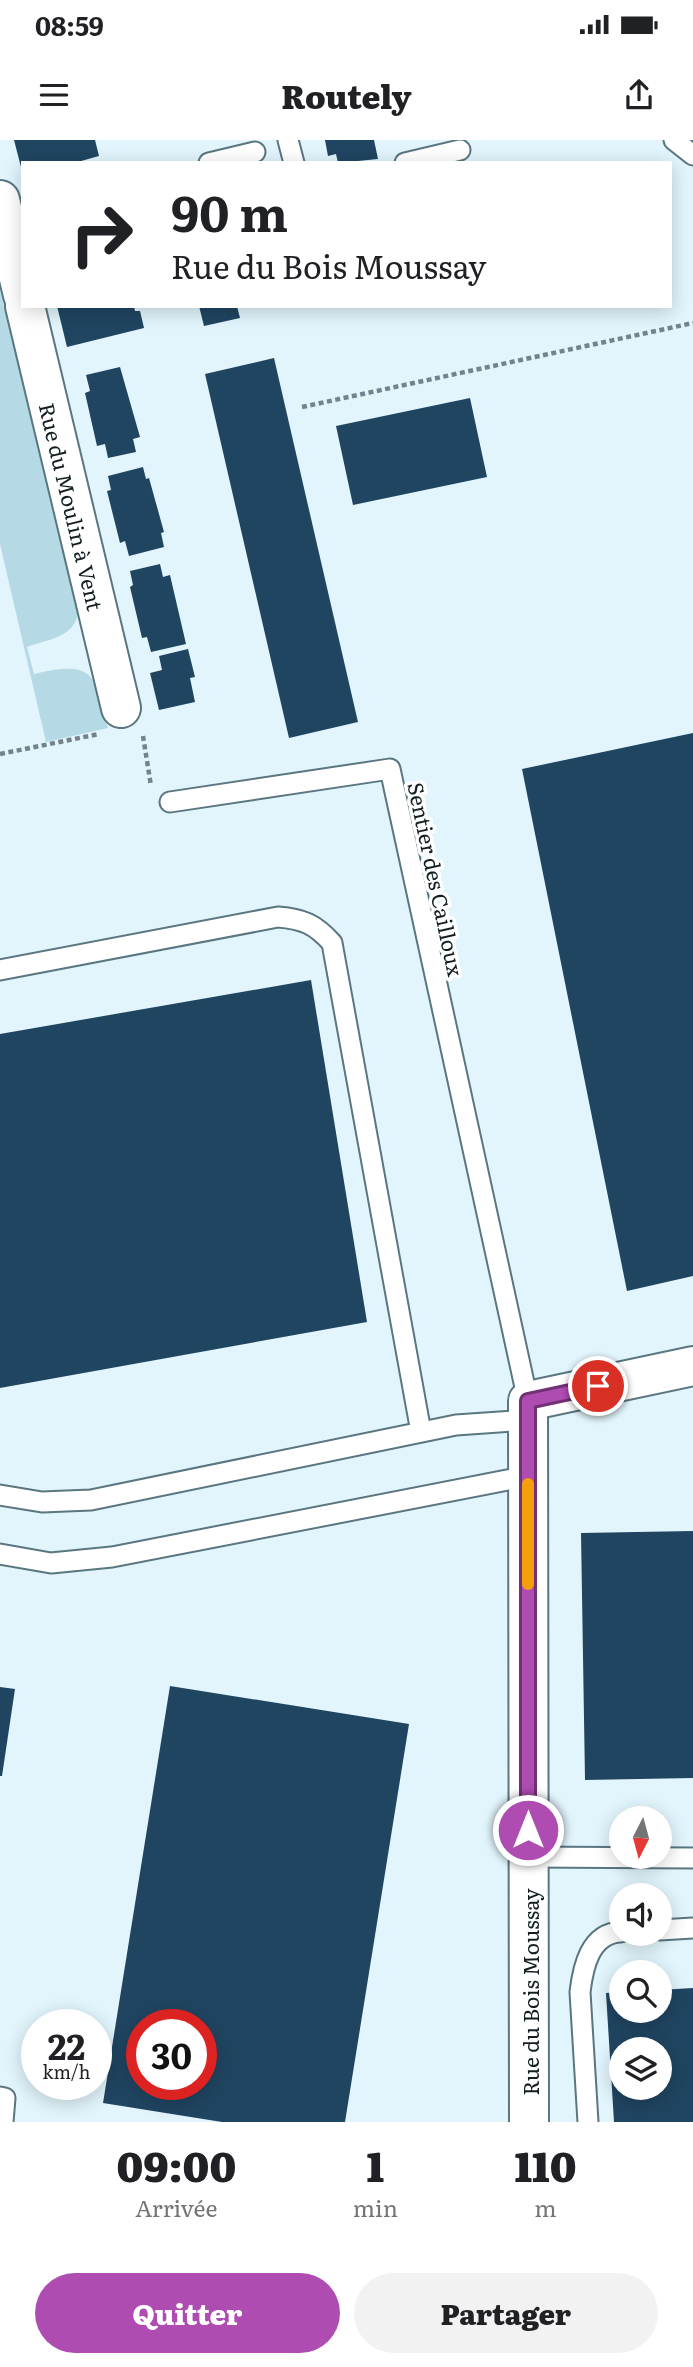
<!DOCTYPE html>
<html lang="fr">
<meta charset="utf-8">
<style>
:root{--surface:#fff;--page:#f2f2f2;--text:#202124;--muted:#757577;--accent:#af4cb2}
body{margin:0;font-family:Literata,serif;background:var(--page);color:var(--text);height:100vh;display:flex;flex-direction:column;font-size:26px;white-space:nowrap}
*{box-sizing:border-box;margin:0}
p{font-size:23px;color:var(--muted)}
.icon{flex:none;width:38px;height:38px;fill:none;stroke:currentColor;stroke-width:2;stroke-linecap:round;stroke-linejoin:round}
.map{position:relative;height:1982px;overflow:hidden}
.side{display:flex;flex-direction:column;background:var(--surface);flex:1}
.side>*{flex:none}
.banner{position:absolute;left:21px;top:21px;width:651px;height:147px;border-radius:0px;box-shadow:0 4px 18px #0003;background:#fff;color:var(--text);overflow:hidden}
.needle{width:46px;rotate:186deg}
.tools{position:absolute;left:609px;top:1666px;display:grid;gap:14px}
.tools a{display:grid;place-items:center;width:63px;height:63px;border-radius:50%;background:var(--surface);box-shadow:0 4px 18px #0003;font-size:35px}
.speed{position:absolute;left:21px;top:1869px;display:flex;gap:14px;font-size:35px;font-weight:700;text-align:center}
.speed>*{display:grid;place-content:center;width:91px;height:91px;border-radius:50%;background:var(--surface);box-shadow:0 4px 18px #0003;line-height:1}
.speed small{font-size:18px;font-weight:400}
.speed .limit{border:10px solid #d22;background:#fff;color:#111}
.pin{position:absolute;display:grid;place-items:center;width:60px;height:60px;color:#fff;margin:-30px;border:4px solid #fff;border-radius:50%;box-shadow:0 2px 7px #0007}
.me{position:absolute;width:77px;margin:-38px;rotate:0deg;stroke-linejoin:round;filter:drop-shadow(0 0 5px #0008)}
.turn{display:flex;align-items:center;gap:24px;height:147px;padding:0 35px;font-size:32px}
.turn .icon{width:91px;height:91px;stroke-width:2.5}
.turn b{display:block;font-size:49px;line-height:60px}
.eta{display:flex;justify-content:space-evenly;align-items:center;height:119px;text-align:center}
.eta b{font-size:42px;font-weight:800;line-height:49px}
.primary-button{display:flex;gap:14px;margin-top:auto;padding:14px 35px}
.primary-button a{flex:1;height:80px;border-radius:42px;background:var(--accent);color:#fff;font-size:28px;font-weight:800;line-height:80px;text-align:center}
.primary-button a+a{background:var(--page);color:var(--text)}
.status{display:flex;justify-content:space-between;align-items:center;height:49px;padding:0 35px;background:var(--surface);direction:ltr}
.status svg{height:19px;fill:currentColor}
header{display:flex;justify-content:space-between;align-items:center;height:91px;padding:0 35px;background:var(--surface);font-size:32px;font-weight:800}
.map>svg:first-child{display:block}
</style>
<div class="status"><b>08:59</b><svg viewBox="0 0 49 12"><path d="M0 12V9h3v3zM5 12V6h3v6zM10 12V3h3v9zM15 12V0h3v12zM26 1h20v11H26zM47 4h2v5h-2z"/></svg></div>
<header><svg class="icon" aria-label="menu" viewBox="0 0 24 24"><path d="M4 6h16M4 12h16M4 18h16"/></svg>Routely<svg class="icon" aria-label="share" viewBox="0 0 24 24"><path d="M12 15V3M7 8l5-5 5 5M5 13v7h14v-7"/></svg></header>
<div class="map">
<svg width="693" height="1982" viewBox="0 0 693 1982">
<rect width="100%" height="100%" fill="#e2f5fc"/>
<path fill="#b6d9e6" d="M0,151L79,462C80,497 53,498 27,507L34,534C94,520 95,533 108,588L46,602L0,404Z"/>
<path fill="#204561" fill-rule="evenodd" d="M14,0H95L99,16L74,23H23L22,31Z
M325,0H374L378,19L338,23L336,14L328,16Z
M57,166H134L135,171H140L144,188L67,207Z
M199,166H237L240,178L204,186Z
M274,218L358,582L289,598L205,234Z
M120,227L140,297L133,299L136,312L108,318L105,304L97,306L85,253L90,251L86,235Z
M470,258L487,337L353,365L336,286Z
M143,327L146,339L149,338L164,392L161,393L164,407L129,416L125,401L120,403L107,351L111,350L108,336Z
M160,424L163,437L170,435L186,504L151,512L147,497L142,498L130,447L133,445L130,431Z
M188,509L195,537L190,538L195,562L159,570L150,533L162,530L159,516Z
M693,593V1136L627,1151L522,629Z
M311,840L367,1182L0,1248V894Z
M693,1391V1638L585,1640L581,1393Z
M170,1546L409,1584L345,1982H222L103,1963ZM142,1885H201V1944H142Z
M0,1547L15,1549L2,1636H0Z
M693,1848V1982H614L606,1853L621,1852V1871H660V1850ZM621,1909H660V1948H621Z"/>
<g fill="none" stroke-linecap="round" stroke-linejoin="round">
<defs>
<path id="lane" d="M288,0L294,23
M674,0L693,15
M209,23L255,12
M405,23L460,10
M170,662L390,629L528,1261
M0,830L278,777C303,779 315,784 332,803L421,1292
M0,1355L42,1362L91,1360L456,1285L528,1280
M0,1414L51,1423L112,1417L528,1336
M529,1717L693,1718
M660,1790L693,1788
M0,1957L5,1958L3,1982
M588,1982L580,1852C583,1827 590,1793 621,1792"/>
<g id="street">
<path d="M0,60L23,155"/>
<path id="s1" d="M25,166L121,568"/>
<path d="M529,1982L528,1261L693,1226"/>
</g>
</defs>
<use href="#lane" stroke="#597681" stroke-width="23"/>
<use href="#street" stroke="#597681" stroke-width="42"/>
<path stroke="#748389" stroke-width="4.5" stroke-dasharray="5 3.5" stroke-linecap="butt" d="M302,267L693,183
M143,596L151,646
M0,614L99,594"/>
<use href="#lane" stroke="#fff" stroke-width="19"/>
<use href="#street" stroke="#fff" stroke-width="38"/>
</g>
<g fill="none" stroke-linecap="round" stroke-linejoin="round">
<defs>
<path id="route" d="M528,1690V1261L598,1246"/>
</defs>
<use href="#route" stroke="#723174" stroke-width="18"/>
<use href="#route" stroke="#af4cb2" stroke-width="12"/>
<path stroke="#f59e0b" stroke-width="12" d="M528,1344V1444"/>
</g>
<g text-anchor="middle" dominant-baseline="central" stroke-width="7" stroke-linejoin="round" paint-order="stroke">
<g font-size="21" fill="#121e22" stroke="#fefefe">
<text stroke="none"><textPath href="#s1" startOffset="206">Rue du Moulin à Vent</textPath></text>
<text transform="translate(437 739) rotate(78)">Sentier des Cailloux</text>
<text transform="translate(529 1852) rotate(-90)">Rue du Bois Moussay</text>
</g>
</g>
</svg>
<div class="tools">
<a><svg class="needle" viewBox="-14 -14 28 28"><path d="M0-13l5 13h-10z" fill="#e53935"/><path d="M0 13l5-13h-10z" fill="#757577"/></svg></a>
<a><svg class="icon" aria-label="sound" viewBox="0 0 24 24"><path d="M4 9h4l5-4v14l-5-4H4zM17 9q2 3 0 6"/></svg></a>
<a><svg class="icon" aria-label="search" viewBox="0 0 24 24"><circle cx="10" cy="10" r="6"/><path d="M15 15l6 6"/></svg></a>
<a><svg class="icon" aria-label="layers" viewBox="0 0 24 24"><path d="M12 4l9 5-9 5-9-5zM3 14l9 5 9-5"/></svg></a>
</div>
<div class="speed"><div>22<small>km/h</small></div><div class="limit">30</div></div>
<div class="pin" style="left:598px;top:1246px;background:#d93025"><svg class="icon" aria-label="arrive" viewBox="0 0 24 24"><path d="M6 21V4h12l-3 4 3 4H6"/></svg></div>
<svg class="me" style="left:528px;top:1690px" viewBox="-20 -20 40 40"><circle r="17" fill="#af4cb2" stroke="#fff" stroke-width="3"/><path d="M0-11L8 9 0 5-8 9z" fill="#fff"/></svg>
<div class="banner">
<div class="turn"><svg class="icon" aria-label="right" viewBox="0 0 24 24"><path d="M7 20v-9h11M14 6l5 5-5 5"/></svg><div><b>90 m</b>Rue du Bois Moussay</div></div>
</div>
</div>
<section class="side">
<div class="eta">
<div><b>09:00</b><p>Arrivée</p></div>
<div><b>1</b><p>min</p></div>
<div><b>110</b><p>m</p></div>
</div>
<div class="primary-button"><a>Quitter</a><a>Partager</a></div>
</section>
